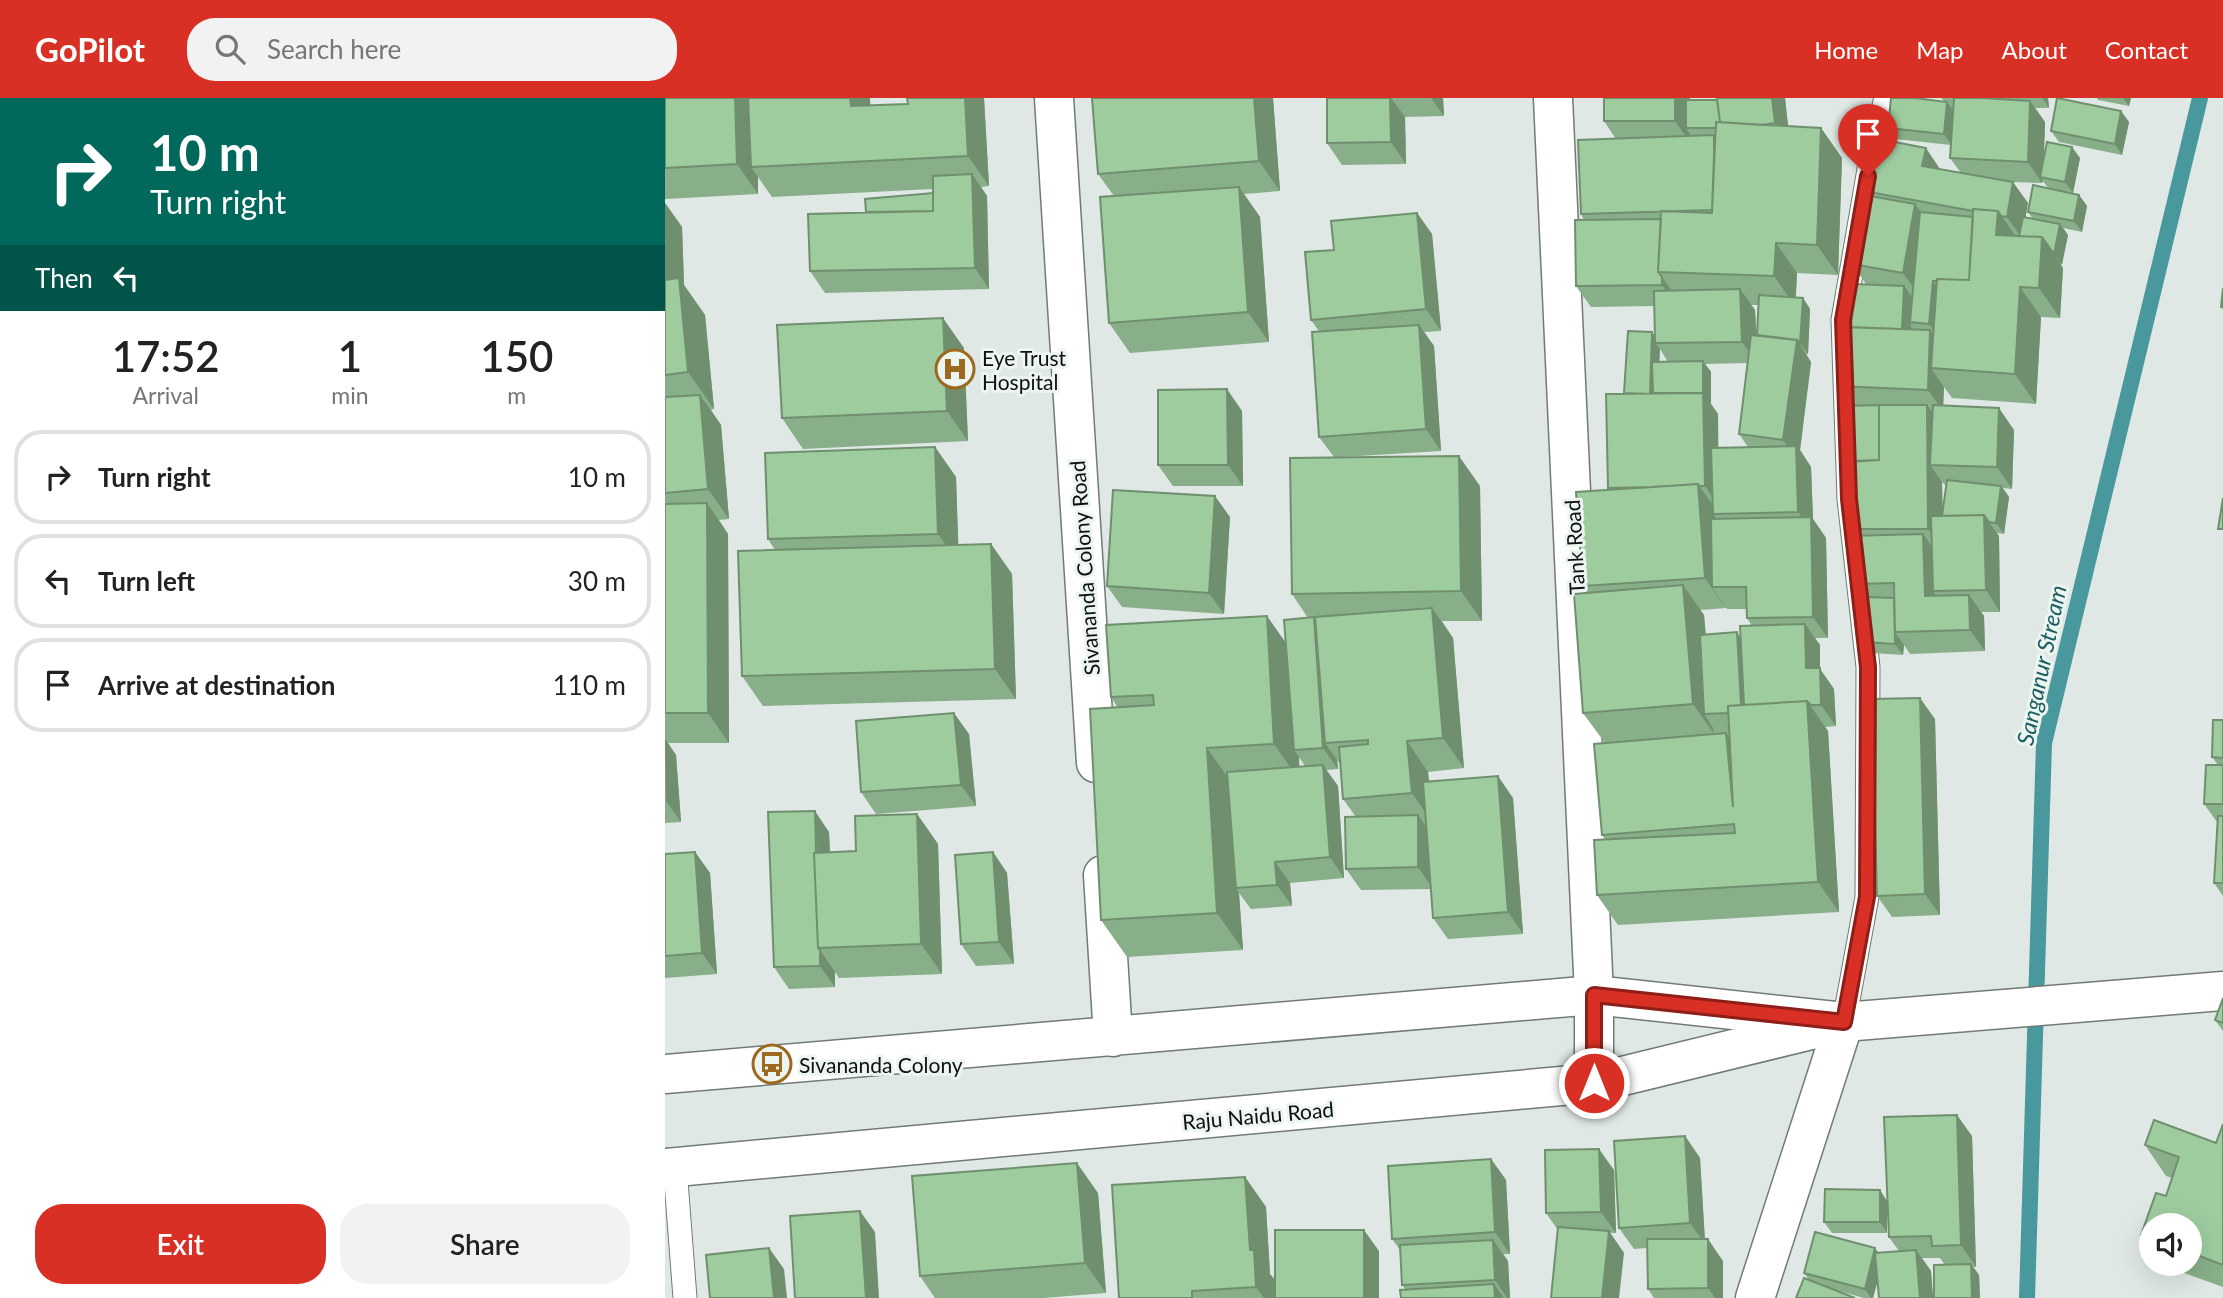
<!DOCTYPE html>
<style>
:root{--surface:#fff;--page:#f2f2f2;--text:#222;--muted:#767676;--line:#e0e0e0;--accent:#d93025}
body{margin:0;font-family:Lato,sans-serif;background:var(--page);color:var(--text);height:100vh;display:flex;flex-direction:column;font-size:26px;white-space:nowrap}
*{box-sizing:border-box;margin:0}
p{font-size:23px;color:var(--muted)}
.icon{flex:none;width:38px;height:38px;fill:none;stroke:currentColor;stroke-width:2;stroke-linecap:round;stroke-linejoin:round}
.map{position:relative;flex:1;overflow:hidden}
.side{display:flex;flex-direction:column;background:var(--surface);width:665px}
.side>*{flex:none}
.banner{background:#00695c;color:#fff;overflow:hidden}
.fabs{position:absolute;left:1474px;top:1115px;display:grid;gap:14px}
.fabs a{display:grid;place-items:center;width:63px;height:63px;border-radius:50%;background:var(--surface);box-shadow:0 7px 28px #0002;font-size:35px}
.pin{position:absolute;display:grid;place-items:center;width:60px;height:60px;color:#fff;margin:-72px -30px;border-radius:50% 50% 50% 0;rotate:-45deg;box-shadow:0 0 7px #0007}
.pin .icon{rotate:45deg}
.me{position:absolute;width:77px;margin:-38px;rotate:0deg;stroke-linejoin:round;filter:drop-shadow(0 0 5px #0008)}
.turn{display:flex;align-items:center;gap:24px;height:147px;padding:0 35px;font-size:32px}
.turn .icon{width:91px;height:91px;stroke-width:2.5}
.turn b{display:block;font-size:49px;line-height:60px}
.then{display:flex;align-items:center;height:66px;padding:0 35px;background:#0003;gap:14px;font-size:26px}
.eta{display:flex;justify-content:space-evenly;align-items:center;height:119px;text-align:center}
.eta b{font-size:42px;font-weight:600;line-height:49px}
.cta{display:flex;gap:14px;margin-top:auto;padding:14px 35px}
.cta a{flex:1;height:80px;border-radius:28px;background:var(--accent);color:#fff;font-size:28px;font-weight:600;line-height:80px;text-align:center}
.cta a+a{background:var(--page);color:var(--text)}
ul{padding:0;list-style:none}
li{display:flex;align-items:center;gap:21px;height:94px;margin:0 14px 10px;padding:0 21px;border:4px solid var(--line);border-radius:28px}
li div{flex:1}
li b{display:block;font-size:26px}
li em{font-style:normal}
header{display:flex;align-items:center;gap:42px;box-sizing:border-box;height:98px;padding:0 35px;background:var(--accent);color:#fff}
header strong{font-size:33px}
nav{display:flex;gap:38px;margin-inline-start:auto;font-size:24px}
.search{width:490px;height:63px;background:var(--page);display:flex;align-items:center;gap:18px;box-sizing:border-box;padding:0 24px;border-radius:28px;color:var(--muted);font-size:26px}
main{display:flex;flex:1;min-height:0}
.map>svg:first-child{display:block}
</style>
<header>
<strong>GoPilot</strong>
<div class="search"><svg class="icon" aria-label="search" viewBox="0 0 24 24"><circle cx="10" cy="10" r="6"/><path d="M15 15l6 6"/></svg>Search here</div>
<nav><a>Home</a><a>Map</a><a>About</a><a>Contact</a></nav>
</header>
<main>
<section class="side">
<div class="banner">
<div class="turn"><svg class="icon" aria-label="right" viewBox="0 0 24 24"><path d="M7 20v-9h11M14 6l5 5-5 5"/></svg><div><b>10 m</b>Turn right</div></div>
<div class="then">Then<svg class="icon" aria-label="left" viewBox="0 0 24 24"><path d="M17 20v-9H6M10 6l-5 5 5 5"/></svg></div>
</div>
<div class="eta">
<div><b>17:52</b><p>Arrival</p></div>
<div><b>1</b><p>min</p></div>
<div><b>150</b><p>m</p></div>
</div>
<ul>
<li><svg class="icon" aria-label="right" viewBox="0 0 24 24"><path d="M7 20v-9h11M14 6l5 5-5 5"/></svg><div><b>Turn right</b></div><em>10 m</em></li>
<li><svg class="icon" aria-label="left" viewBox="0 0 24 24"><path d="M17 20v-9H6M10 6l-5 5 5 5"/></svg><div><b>Turn left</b></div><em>30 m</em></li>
<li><svg class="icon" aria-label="arrive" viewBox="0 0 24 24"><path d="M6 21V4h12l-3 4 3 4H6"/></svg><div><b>Arrive at destination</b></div><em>110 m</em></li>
</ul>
<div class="cta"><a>Exit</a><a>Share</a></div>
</section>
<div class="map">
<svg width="1558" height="1200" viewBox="0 0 1558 1200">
<rect width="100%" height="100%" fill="#dfe8e4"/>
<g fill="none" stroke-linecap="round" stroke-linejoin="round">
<path stroke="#48989d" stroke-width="16" d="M1362,1200L1379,645L1535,0"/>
<defs>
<path id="lane" d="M1179,924L1202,799L1203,569L1184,401L1178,222L1207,54L1221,0
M10,1070L20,1200"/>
<path id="street" d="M1090,1200L1179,924"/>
<path id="secondary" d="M389,0L431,665
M888,0L929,897V985
M438,777L448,939
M0,976L929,897L1179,924L1558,893
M0,1070L929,985L1154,930"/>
</defs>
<use href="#lane" stroke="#727a76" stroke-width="25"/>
<use href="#street" stroke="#727a76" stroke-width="41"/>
<use href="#secondary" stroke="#727a76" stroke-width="41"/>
<use href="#lane" stroke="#fff" stroke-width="23"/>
<use href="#street" stroke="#fff" stroke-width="38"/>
<use href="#secondary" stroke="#fff" stroke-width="38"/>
</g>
<path fill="#88af89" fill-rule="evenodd" d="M0,0H205V8L243,6L319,0L324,88L316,89L322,98L324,191L160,195L145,173L201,114L268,95V91L107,99L93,79V96L0,101Z
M427,0H608L615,93L579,96L595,119L604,244L465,255L444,225L449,98L433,76Z
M662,0H778L779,18L740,19L741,66L677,67L662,45Z
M1052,0H1120L1123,28L1156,30L1177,60L1173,177L1132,175L1131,199L1138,200L1145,211L1143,256H1141L1146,264L1135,352L1146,369L1148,421L1161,440L1163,540H1150L1155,547V571L1169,591L1171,628L1160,629L1163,633L1174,814L953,827L932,797L940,741L937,737L940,645L918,615L922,495L918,488L945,392L943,390L960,296L987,234L990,239L989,208L926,209L911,188L919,122L916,116L951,41L939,23L1025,2H1053ZM1086,207H1093L1092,237L1090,212ZM995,251L1003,264H994ZM1082,265L1074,336L1083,349L1053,350V316L1046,306V274L1040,266ZM1060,508L1062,511H1081L1082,520L1087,528L1076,541L1041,537L1039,517L1035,512L1061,510Z
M1276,0H1383L1384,10H1370L1380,24L1379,60H1415L1408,95L1414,97L1422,108L1417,134L1398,130L1403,137L1396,167L1398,170L1395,220L1376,219L1371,306L1287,300L1279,289L1278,308L1349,332L1347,391L1338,390L1344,399L1339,436L1332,435L1334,438L1335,514H1316L1319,518L1320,553L1245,556L1239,547L1238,557L1208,555L1200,544L1202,507L1187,486L1195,438L1190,431V373L1183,364L1186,308L1173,288L1186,229L1201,186L1187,166L1202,97L1199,93L1275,71L1296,75L1285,60L1286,47L1230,41L1223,30L1279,3ZM1378,83L1383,90L1363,114L1368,121L1360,119L1363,105L1346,84L1377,85ZM1277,384L1281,388L1278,415Z
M1432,0H1466L1464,8L1433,2Z
M1456,13L1464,24L1457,57L1394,44L1386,33Z
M0,105L17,129L19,187L40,217L49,311L46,312L56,327L64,421L54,422L63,436L64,645H3L11,657L16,724L0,725Z
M752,115L767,136L776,233L759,234L769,248L776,353L677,359L815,388L817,523H777L788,540L799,670L763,674L764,684L848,700L858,836L783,841L768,820L766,791L696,792L681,771L691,719L678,701L676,667L672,662L673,671L661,672L673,688L679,780L625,785L627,808L586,811L574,795L578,852L462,859L436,822L453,610L446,599L620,543L643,520L627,496L669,359L654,339V233L646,222L669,152ZM634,659L640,668L634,669Z
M299,250L303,343L138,351L117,320Z
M577,313L578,388H508L493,367Z
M270,349L291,379L293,447L326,446L347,476L351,601L98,608L77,578L110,452L103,441Z
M565,419L559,516L457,509L442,488Z
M1270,621L1275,817L1227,819L1212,798Z
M1558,622V798L1549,785L1552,724L1539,706L1553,667L1547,659Z
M304,636L311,708L211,716L196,694Z
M252,716L273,746L277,876L174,880L170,874V889L124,891L109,869L164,734L165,754L191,753Z
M30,754L45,775L52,876L0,880V756Z
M328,754L342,775L349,866L311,868L296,846Z
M1558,900V933L1550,922Z
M1558,1026V1189L1497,1167L1496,1166H1524V1127H1486V1151L1476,1137L1501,1098L1507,1080L1501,1078L1480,1047L1551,1045Z
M1020,1038L1035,1060L1040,1141L1058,1163V1200H989L983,1191L982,1150L969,1151L954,1130Z
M1307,1038L1311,1169H1308L1314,1177L1315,1200H1269L1280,1167L1275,1160H1257L1266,1173L1268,1200H1214L1213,1182L1208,1200H1199L1170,1192L1144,1182L1139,1175L1213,1155L1234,1153L1224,1139Z
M826,1061L841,1082L845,1156H838L843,1163L845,1200H736L741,1192L737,1187L735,1152L727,1141Z
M949,1072L951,1135H945L959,1155L893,1132L881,1115Z
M580,1079L601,1109L605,1176L610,1182L714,1153V1200H454Z
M1215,1092L1222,1135H1167L1159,1124Z
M433,1095L441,1195L378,1200H270L255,1178Z"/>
<path fill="#6f8f6f" d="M70,0H90L86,69L93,79V96L72,66Z
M185,0H205L207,38L186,8Z
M300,0H319L324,88L303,58Z
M589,0H608L615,93L594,63Z
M725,0H726L740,19L741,66L726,44Z
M766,0H778L779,18Z
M1010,0H1025V30H1021L1025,36V44L1010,23Z
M1107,0H1120L1125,46L1110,25Z
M1377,0H1383L1384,10Z
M1458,0H1466L1464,8Z
M1365,3L1380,24L1378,80L1375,79L1378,83L1377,85L1363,64Z
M1282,4L1290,15L1287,47L1279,36Z
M1456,13L1464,24L1457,57L1450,46Z
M1156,30L1177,60L1173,177L1152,147Z
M1407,49L1415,60L1408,95L1400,84Z
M1261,50L1275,71L1257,68Z
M307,76L322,98L324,191L310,170Z
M1348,84L1363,105L1357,140L1342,119Z
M574,89L595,119L604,244L583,214Z
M1414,97L1422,108L1417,134L1409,123Z
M0,105L17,129L19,187L40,217L49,311L23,274L0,182Z
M1250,106L1265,127L1253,196L1238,175Z
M1333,113L1354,143L1331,137Z
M752,115L767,136L776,233L761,211Z
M1395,126L1403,137L1397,167L1389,156Z
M1377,139L1398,170L1395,220L1374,190Z
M1111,145L1132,175L1130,208L1109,178Z
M997,179L1012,200V208L997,187Z
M1268,183L1283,204L1279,248L1264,226Z
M1239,188L1247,199L1245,224L1246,226L1245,250L1237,239Z
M1355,189L1376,219L1371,306L1350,276Z
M1075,191L1090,212L1092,265L1077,244Z
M1138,200L1145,211L1143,256L1135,245Z
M278,220L299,250L303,343L282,313Z
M754,227L769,248L776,353L761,331Z
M1265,232L1280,253L1266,270L1279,289L1278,313L1263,292Z
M987,234L994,245H990L995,251L992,304L984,297Z
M1132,242L1146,264L1135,352L1146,369L1148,421L1161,440L1163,540L1148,519L1146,432L1133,414L1132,360L1118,342Z
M1038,263L1046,274V306L1053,316L1054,409L1040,388Z
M562,291L577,313L578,388L563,367Z
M35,297L56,327L64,421L43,391Z
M1262,307L1277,328L1265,367L1277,384L1278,452L1263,431Z
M1334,310L1349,332L1347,391L1332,369Z
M270,349L291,379L294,466L273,436Z
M794,358L815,388L817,523L796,493Z
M1033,386L1054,416H1048L1055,426L1047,489L1060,508L1061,510L1040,480Z
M1336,388L1344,399L1339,436L1331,425Z
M550,398L565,419L559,516L544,495Z
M42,405L63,436L64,645L43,615Z
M1319,417L1334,438L1335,514L1321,492Z
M1258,436L1273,457L1268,493L1274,502L1260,498Z
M326,446L347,476L351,601L330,571Z
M1018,487L1039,517L1047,616H1039L1048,630L1049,636L1028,606Z
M1304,497L1319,518L1320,553L1305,532Z
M767,510L788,540L799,670L778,640Z
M602,518L628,555L629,652L634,659L635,683L609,646Z
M649,519L664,541L660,645L672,662L673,671L658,650Z
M1140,526L1155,547V571L1169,591L1171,628L1156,607L1141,570Z
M1072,534L1086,556L1090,610L1077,614Z
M1231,536L1239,547L1238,557L1230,546Z
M1255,600L1270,621L1275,817L1260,796Z
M1142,603L1163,633L1174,814L1153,784Z
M289,615L304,636L311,708L296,687Z
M1061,635L1082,665L1068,709Z
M0,641L11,657L16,724L1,703Z
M742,643L763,674L768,725L747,695Z
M542,650L568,687L571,790L574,795L578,852L552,815Z
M658,667L673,688L679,780L665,759Z
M833,678L848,700L858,836L843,814Z
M150,713L164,734L169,849L155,850Z
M252,716L273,746L277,876L256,846Z
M753,717L768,739V791L753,769Z
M30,754L45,775L52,876L37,855Z
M328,754L342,775L349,866L334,844Z
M610,764L625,785L627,808L612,787Z
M155,852L170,874V889L155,868Z
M1292,1017L1307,1038L1311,1169L1296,1147Z
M1020,1038L1035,1060L1040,1146L1025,1125Z
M934,1051L949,1072L951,1135L936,1114Z
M826,1061L841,1082L845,1156L830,1134Z
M412,1065L433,1095L441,1195L420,1165Z
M580,1079L601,1109L605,1176L610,1182L611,1200H599L591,1189L585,1152Z
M1215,1092L1222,1103V1135L1215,1124Z
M195,1113L210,1134L214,1200H201Z
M699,1132L714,1153V1200H699Z
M944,1133L959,1155L954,1200H937Z
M1043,1141L1058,1163V1200H1050L1043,1190Z
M828,1142L843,1163L845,1200H842L830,1182Z
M104,1150L119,1171L122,1200H109Z
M1210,1150L1218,1161L1208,1200H1206L1200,1191Z
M1251,1152L1266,1173L1268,1200H1255Z
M1306,1166L1314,1177L1315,1200H1307Z
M829,1186L839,1200H830Z"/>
<path fill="#9ecc9f" stroke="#6f8f6f" stroke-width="2" d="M0,0H70L72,66L0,70Z
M83,0H185L186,8L243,6L242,0H300L303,58L86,69Z
M427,0H589L594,63L433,76Z
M662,0H725L726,44L662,45Z
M939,0H1010V23H939Z
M1052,0H1107L1110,25L1096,27L1055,24Z
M1226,0H1250L1282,4L1279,36L1223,30Z
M1289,0H1317L1365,3L1363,64L1285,60Z
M1392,0L1456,13L1450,46L1386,33Z
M1021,2H1052L1055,24H1051V30H1021Z
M1051,24L1156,30L1152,147L1111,145L1109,178L993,174L996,113L1047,115Z
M1049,37V58L1047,112L916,116L913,42Z
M1209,40L1261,50L1257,68L1348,84L1342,119L1336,118L1333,113L1308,111V113L1199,93Z
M1382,44L1407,49L1400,84L1375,79Z
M307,76L310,170L145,173L143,116L268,113V78Z
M1368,87L1414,97L1409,123L1363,114Z
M574,89L583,214L444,225L435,99Z
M268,95V113L201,114L200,101Z
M1199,97L1250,106L1238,175L1187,166Z
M1308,111L1333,113L1331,137L1377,139L1374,190L1355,189L1350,276L1266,270L1272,181L1304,182Z
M1255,114L1308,119L1304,182L1272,181V183H1268L1264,226L1245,224Z
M752,115L761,211L646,222L640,154L669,152L666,123Z
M1358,119L1395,126L1389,156L1377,139L1354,138Z
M996,121L993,174L997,179V187L911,188L910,122Z
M14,180L23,274L0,277V182Z
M1188,186L1239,188L1237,231L1186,229Z
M1558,190V210L1556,209Z
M1075,191L1077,244L990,245L989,193Z
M1094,197L1138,200L1135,245L1132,242L1092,237Z
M278,220L282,313L117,320L112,227Z
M754,227L761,331L654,339L647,234Z
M1175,229L1265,232L1263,292L1173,288Z
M963,233L987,234L985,296L959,295Z
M1086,237L1132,242L1118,342L1074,336Z
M1038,263V295H988L987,264Z
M562,291L563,367H493V292Z
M1038,295L1040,388H1034L1033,386L986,389L943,390L941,296Z
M35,297L43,391L0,395V299Z
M1214,307H1262L1263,431H1190V363L1214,362Z
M1214,307V362L1183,364L1182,308Z
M1268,307L1334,310L1332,369L1265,367Z
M1131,348L1133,414L1048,416L1046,350Z
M270,349L273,436L103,441L100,355Z
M794,358L796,493L627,496L625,360Z
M1282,382L1336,388L1331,425L1324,424L1319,417L1277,418Z
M1033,386L1040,480L918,488L911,394Z
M448,392L550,398L544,495L442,488Z
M1558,400V431H1553Z
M42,405L43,615H0V406Z
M1319,417L1321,492L1268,493L1266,418Z
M1146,419L1148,519L1082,520L1081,489H1047L1046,421Z
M1258,436L1260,498L1304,497L1305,532L1230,534L1229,485L1187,486L1185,438Z
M326,446L330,571L77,578L73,453Z
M1018,487L1028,606L918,615L909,496Z
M1202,499L1229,500L1230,546L1200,544Z
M767,510L778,640L742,643L747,695L678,701L674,649L703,646V642L660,645L650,519Z
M602,518L609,646L542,650L552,815L436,822L425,611L489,607L488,597L446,599L441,527Z
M649,519L658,650L629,652L619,522Z
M1140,526L1141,570H1155L1156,607H1146L1142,603L1079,607L1075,528Z
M1072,534L1076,607L1063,608V615L1039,616L1035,537Z
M1255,600L1260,796L1212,798L1207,601Z
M1142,603L1153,784L932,797L929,742L1070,735L1069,726L937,737L929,646L1061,635L1068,709L1063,608Z
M289,615L296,687L196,694L191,623Z
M1548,622H1558V660L1547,659Z
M658,667L665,759L610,764L612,787L571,790L562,674Z
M1541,667H1558V706H1539Z
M833,678L843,814L768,820L758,684Z
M150,713L151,755H149L153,850L155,852V868L109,869L103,714Z
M252,716L256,846L153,850L149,755L191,753L190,718Z
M753,717V769L681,771L680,719Z
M1553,718H1558V785H1549Z
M30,754L37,855L0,858V756Z
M328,754L334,844L296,846L290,757Z
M1558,900V925L1550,922Z
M1292,1017L1296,1147L1267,1148L1266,1138L1224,1139L1219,1019Z
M1489,1022L1551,1045L1558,1026V1167L1524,1154V1127H1486V1141L1476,1137L1491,1095L1501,1098L1514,1059L1480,1047Z
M1020,1038L1025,1125L954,1130L949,1043Z
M934,1051L936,1114L881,1115L880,1052Z
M826,1061L830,1134L727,1141L723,1068Z
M412,1065L420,1165L255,1178L247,1078Z
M580,1079L585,1152H589L591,1189L527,1193V1200H454L447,1087Z
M1160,1091L1215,1092V1124H1159Z
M195,1113L201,1200H130L125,1118Z
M893,1129L944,1133L937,1200H886Z
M610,1132H699V1200H610Z
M1150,1134L1210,1150L1200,1191L1139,1175Z
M982,1141H1043V1190L983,1191Z
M828,1142L830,1182L737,1187L735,1147Z
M104,1150L109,1200H45L41,1157Z
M1251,1152L1255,1200H1214L1210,1155Z
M1306,1166L1307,1200H1269V1167Z
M1139,1180L1190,1200H1131Z
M829,1186L830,1200H736L735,1192Z"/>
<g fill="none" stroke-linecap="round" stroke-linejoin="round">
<defs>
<path id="route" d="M929,985V897L1179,924L1202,799L1203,569L1184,401L1178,222L1203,78"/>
</defs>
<use href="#route" stroke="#8d1f18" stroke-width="18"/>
<use href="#route" stroke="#d93025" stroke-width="12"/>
</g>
<defs>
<symbol id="hospital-ring" viewBox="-11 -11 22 22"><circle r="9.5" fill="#edf5f1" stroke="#9c691f" stroke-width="1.5"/><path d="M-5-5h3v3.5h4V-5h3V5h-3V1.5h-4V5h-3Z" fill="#9c691f"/></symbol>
<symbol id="bus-ring" viewBox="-11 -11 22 22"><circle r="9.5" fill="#edf5f1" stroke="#9c691f" stroke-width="1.5"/><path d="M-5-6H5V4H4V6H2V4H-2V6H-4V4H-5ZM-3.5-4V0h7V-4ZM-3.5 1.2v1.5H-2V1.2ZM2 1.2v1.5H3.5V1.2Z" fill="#9c691f"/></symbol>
</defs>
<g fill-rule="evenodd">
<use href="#hospital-ring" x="268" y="249" width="44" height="44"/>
<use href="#bus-ring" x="85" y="944" width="44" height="44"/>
</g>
<g text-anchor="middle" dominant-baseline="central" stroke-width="6" stroke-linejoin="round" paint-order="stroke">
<g font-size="21" fill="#0e1110" stroke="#edf5f1" text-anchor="start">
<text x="317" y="259">Eye Trust<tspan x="317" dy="24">Hospital</tspan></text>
<text x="134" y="966">Sivananda Colony</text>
</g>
<g font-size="21" fill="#0e1110" stroke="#edf5f1">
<text transform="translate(909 449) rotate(-93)">Tank Road</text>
<text transform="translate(419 470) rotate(-94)">Sivananda Colony Road</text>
<text transform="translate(593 1017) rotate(-5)">Raju Naidu Road</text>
</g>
<g font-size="23" font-style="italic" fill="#1b5e62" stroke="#edf5f1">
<text transform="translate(1376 567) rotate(-78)">Sanganur Stream</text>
</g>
</g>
</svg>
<div class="fabs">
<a><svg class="icon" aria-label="sound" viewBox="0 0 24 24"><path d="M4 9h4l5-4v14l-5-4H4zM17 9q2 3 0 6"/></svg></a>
</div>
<div class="pin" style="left:1203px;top:78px;background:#d93025"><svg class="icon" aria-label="arrive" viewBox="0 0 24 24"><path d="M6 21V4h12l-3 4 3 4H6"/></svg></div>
<svg class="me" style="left:929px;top:985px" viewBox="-20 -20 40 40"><circle r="17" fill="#d93025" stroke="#fff" stroke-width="3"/><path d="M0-11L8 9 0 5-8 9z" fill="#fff"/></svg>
</div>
</main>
